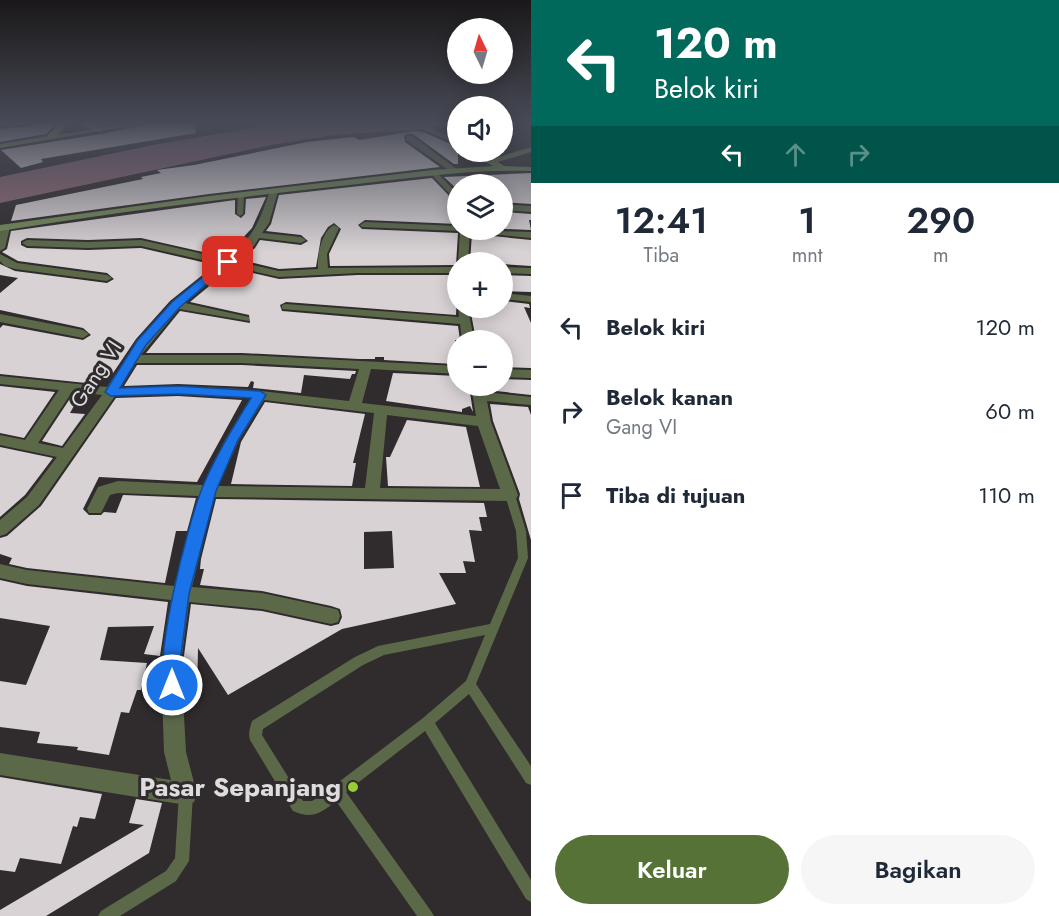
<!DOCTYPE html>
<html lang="id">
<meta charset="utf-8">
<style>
:root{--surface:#fff;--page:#f6f6f7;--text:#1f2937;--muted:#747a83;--accent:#567237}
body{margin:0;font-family:Jost,sans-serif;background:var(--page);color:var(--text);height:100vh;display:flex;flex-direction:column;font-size:22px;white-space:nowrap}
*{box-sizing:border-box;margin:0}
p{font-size:20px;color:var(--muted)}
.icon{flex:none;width:33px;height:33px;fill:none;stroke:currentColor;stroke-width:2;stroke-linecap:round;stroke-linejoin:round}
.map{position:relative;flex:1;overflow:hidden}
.panel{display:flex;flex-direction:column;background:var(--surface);width:528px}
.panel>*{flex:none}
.banner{background:#00695c;color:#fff;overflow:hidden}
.needle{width:39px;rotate:355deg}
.fabs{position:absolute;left:447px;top:18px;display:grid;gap:12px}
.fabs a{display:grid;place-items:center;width:66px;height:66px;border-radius:50%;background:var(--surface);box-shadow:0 3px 15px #0003;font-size:30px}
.pin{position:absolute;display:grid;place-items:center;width:51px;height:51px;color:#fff;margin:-26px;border-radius:12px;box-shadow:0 3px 9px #0006}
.me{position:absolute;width:66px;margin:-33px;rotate:0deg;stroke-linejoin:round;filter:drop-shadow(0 0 4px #0008)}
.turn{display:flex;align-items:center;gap:21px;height:126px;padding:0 24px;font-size:27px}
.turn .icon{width:78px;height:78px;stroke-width:2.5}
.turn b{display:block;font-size:42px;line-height:51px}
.lanes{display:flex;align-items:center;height:57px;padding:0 24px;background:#0003;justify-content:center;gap:30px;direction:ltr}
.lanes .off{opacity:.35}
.eta{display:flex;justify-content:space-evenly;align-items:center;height:102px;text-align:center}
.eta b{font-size:36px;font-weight:600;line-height:42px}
.primary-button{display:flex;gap:12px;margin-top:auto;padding:12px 24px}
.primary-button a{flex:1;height:69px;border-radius:36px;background:var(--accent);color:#fff;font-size:24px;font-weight:600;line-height:69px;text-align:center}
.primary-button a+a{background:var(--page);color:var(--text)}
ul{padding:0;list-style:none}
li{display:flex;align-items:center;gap:18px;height:84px;padding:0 24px}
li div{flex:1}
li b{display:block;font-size:22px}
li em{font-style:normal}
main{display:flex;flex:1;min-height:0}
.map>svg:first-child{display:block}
</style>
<main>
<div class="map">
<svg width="531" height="916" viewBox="0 0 531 916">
<rect width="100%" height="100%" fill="#302c2e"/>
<path fill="#906978" d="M277,124H450L415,130L334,135L271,145L0,203V177L153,145Z"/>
<path fill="#d8d2d4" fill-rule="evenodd" d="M33,124H56L46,134L0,142V129L31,126Z
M142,124H195L196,133L41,159L43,162L21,168L1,150L101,134L140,126Z
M415,131L423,132L458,147V164H454L413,134H406L404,136L405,142L440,167L209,194L11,221L16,205L143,179L141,177L161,173L157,170L194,165L307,142L354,137L359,140Z
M531,173V204L502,202V184H458V190L444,177Z
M432,178L458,205V224L365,220L358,225L362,229L458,233L456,265L330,266L329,254L341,229L334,223L328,227L321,238L316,267L279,269L241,260L255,248L260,240L301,245L308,241L301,235L266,231L271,224L279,195Z
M266,197L252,228L225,257L141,238L88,240L27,238L21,241V245L27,248L88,250L141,248L215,265L170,301L136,339L109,379L89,377L86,383L0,374V328L3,325L83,340L91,335L83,328L0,310V293L18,278L0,275V264L15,271L107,283L114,279L107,273L18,261L2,252L7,249L11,231L235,200V214L241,218L245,214L246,199Z
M504,212L531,214V220H529L531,230L505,229L503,223L507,224Z
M472,234L531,240V266L470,262Z
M231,268L279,279L358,275H458L456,315L286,302L280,305L282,311L458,326L460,340H455L456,345H452L454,364L384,360V357H375V359H359L242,353H146L180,311L250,323L249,315L190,302Z
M502,275L531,276V292L502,291Z
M503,301L529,304L530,308L524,307L531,323V368L502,367V340H476L470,308H503Z
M137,365H242L356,371L355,374H352L350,379L304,375L301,393L253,388L254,382L251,381L248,387L178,384L124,386Z
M393,373L457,376V386H469L473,412L470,406L462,409V412L386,401Z
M503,379L531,380V395L487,390L485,386H504Z
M0,386L55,392L24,438L0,433Z
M73,394L80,395L70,413L85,414L62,446L42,441Z
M178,396L242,400L197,482L99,477L83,509L89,515H101L104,512L116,513L123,495L196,498L187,531H176L165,583L27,568L9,564L12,558L0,554V538L7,536L41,506L116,398Z
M265,402L365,414L353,463H356L352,486L231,484L241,442Z
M490,404L528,407L531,415V540L519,499L520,494L493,421Z
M407,420L466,427L480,487L388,486L386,457H390Z
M0,447L53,458L25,495L0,517Z
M216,499L484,503L487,517H479L482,531L469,530L475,562L463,561L466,573H439L456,604L342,629L228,695L198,648L197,697H185L183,663L191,604L262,611L331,626L339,624L342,617L340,609L331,606L262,591L200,585L204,569H200L201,559ZM392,531L394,568L364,569V532Z
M0,580L27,586L168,602L160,656L144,654L154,626L108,627L100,660L147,663L141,690H137L129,713L121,712L109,755L77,750L78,747L37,743L40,732L0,727V681L26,685L50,626L0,618Z
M0,777L102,794L95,819L80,817L77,827L73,826L61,864L20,858L15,872L0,870Z
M136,799L162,803L149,853L46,916H0V910L144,825L129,823Z"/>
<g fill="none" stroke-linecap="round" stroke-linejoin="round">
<path fill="#5b6949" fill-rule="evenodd" d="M89,124H98L116,127L114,128Z
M241,193L244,195L243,214L240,216L237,214L238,195Z
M510,492L513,493L515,495L526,531L528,558L476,684L531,766V785L526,783L469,694L435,723L531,880V902L526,899L425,731L346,792L431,911L434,916H417L336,801C321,813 312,820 293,811L250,740C248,734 250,727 252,721L355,657L378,646L490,624L518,558L516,531L505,495L507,493ZM485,635L466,681L423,718L319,797L312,801H303L262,735L263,729L363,665L384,655Z
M186,787L191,789L193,794L189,861L176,881L120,916H98L101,911L166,871L175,858L179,794L181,789Z"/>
<path fill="#5b6949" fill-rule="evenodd" d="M0,124H31L0,127Z
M406,136H412L458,170L451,172L406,140Z
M435,171L458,194V203L432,175L431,173Z
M274,188L278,191L269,223L262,233L301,237L306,240L301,243L259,238L254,246L236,261L279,271L318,269C317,256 321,232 334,225L339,228L327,254L328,268L458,267V273H358L279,277L230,266L185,303L249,317V321L179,309L141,355H242L458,366V374L371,369L362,403L476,416L471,386H483L485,392L531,397V405L487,401L491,422L518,495L516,499L510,501L214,497L192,587L262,593L331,608L338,610L340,616L338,622L331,624L262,609L189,602L181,663L186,752L197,794L194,802L186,805L0,775V753L171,780L164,752L161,663L171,600L27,584L0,578V564L27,570L174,586L199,496L118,493L110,495L101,513H89L87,509L98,487L118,481L203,485L225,440L251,398L178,394L115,396L39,505L6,534L0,536V520L27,497L57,457L0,445V435L25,440L59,390L0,384V376L107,387L138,340L172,303L220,264L141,246L88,248L27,246L22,243L27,240L88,242L141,240L226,259C254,236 258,225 270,191ZM136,363H242L359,369L349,401L242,389L178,386L120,388ZM72,392L102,395L63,448L38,443ZM264,400L374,413L365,488L218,486L239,440ZM387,415L478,426L500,489L380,488Z
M502,204L531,206V212L502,210Z
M365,222L458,226V230L531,232V238L470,232L468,262H458L460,231L362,227L360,225Z
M5,224L10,227L5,248L0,251V228Z
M0,254L17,263L107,275L112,278L107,281L15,269L5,266L0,261Z
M502,267L531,268V274L502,273Z
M502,293L531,296V302L502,299Z
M286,304L459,317L458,308H468L474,340H462L460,324L282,309V305Z
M0,314L83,330L89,334L83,338L0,322Z
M502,369L531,370V378L502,377Z"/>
<path fill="#748a57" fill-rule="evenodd" d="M412,124H420L458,140V145Z
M531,147V152L498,162L504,166L531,167V171C463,169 398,180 331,187C220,199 110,213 0,231V225L209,196L433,170L493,166L468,152H477L492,159Z"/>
<path fill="#88a360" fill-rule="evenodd" d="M125,124H140L0,148V144Z"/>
<path fill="#99ba69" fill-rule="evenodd" d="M59,124H68L54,139H48V135Z
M78,124H90L104,129L100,132Z"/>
</g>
<linearGradient id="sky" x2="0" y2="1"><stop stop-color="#1a1819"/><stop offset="0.49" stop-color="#484b57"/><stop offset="1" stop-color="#484b57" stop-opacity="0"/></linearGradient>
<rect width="531" height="252" fill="url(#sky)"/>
<path fill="#1a73e8" stroke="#114b97" stroke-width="1.5" d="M224,260L232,262L180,307L146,345L120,388L178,386L260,391L266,395L238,440L216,491L189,594L180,663L181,685L179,691L172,694L166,691C152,661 188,525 201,491C214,458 233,428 251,398L178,394L111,396L105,392L137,341L172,302Z"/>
<circle fill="#99cb36" stroke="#302c2e" stroke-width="2" cx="353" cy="787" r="6"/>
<g text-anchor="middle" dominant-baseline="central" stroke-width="6" stroke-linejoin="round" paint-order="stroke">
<g font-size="21" fill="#dfdcdd" stroke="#302c2e">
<text transform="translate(96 374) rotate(-57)">Gang VI</text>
</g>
<g font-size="26" font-weight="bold" fill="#dfdcdd" stroke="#302c2e" text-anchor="end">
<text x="341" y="787">Pasar Sepanjang</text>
</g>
</g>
</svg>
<div class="fabs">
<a><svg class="needle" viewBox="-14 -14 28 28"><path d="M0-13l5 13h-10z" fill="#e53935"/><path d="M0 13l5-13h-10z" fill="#747a83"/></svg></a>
<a><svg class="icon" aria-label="sound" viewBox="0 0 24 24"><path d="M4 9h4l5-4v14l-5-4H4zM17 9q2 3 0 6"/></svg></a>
<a><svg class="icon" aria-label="layers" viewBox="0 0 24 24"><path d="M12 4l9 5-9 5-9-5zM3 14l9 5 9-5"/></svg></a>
<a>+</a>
<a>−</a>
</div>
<div class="pin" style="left:228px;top:262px;background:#d93025"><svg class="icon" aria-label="arrive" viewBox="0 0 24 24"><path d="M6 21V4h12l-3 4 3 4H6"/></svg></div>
<svg class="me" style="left:172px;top:685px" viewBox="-20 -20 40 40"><circle r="17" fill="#1a73e8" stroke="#fff" stroke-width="3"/><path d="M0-11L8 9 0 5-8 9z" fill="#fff"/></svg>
</div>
<section class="panel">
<div class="banner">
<div class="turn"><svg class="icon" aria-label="left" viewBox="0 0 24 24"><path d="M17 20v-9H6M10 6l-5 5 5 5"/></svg><div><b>120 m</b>Belok kiri</div></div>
<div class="lanes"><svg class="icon" aria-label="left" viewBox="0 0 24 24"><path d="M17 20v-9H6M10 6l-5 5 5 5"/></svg><svg class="icon off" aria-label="ahead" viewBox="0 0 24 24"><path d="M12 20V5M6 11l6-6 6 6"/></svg><svg class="icon off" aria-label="right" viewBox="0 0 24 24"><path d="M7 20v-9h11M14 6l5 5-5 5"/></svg></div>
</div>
<div class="eta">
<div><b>12:41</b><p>Tiba</p></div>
<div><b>1</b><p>mnt</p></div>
<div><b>290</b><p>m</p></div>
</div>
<ul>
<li><svg class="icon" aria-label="left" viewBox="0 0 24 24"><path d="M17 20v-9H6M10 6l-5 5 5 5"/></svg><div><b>Belok kiri</b></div><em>120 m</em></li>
<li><svg class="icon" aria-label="right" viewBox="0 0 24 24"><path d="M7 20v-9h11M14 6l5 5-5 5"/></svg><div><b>Belok kanan</b><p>Gang VI</p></div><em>60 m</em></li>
<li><svg class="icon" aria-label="arrive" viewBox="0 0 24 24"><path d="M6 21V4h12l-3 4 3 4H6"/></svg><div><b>Tiba di tujuan</b></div><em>110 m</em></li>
</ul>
<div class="primary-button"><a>Keluar</a><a>Bagikan</a></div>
</section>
</main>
